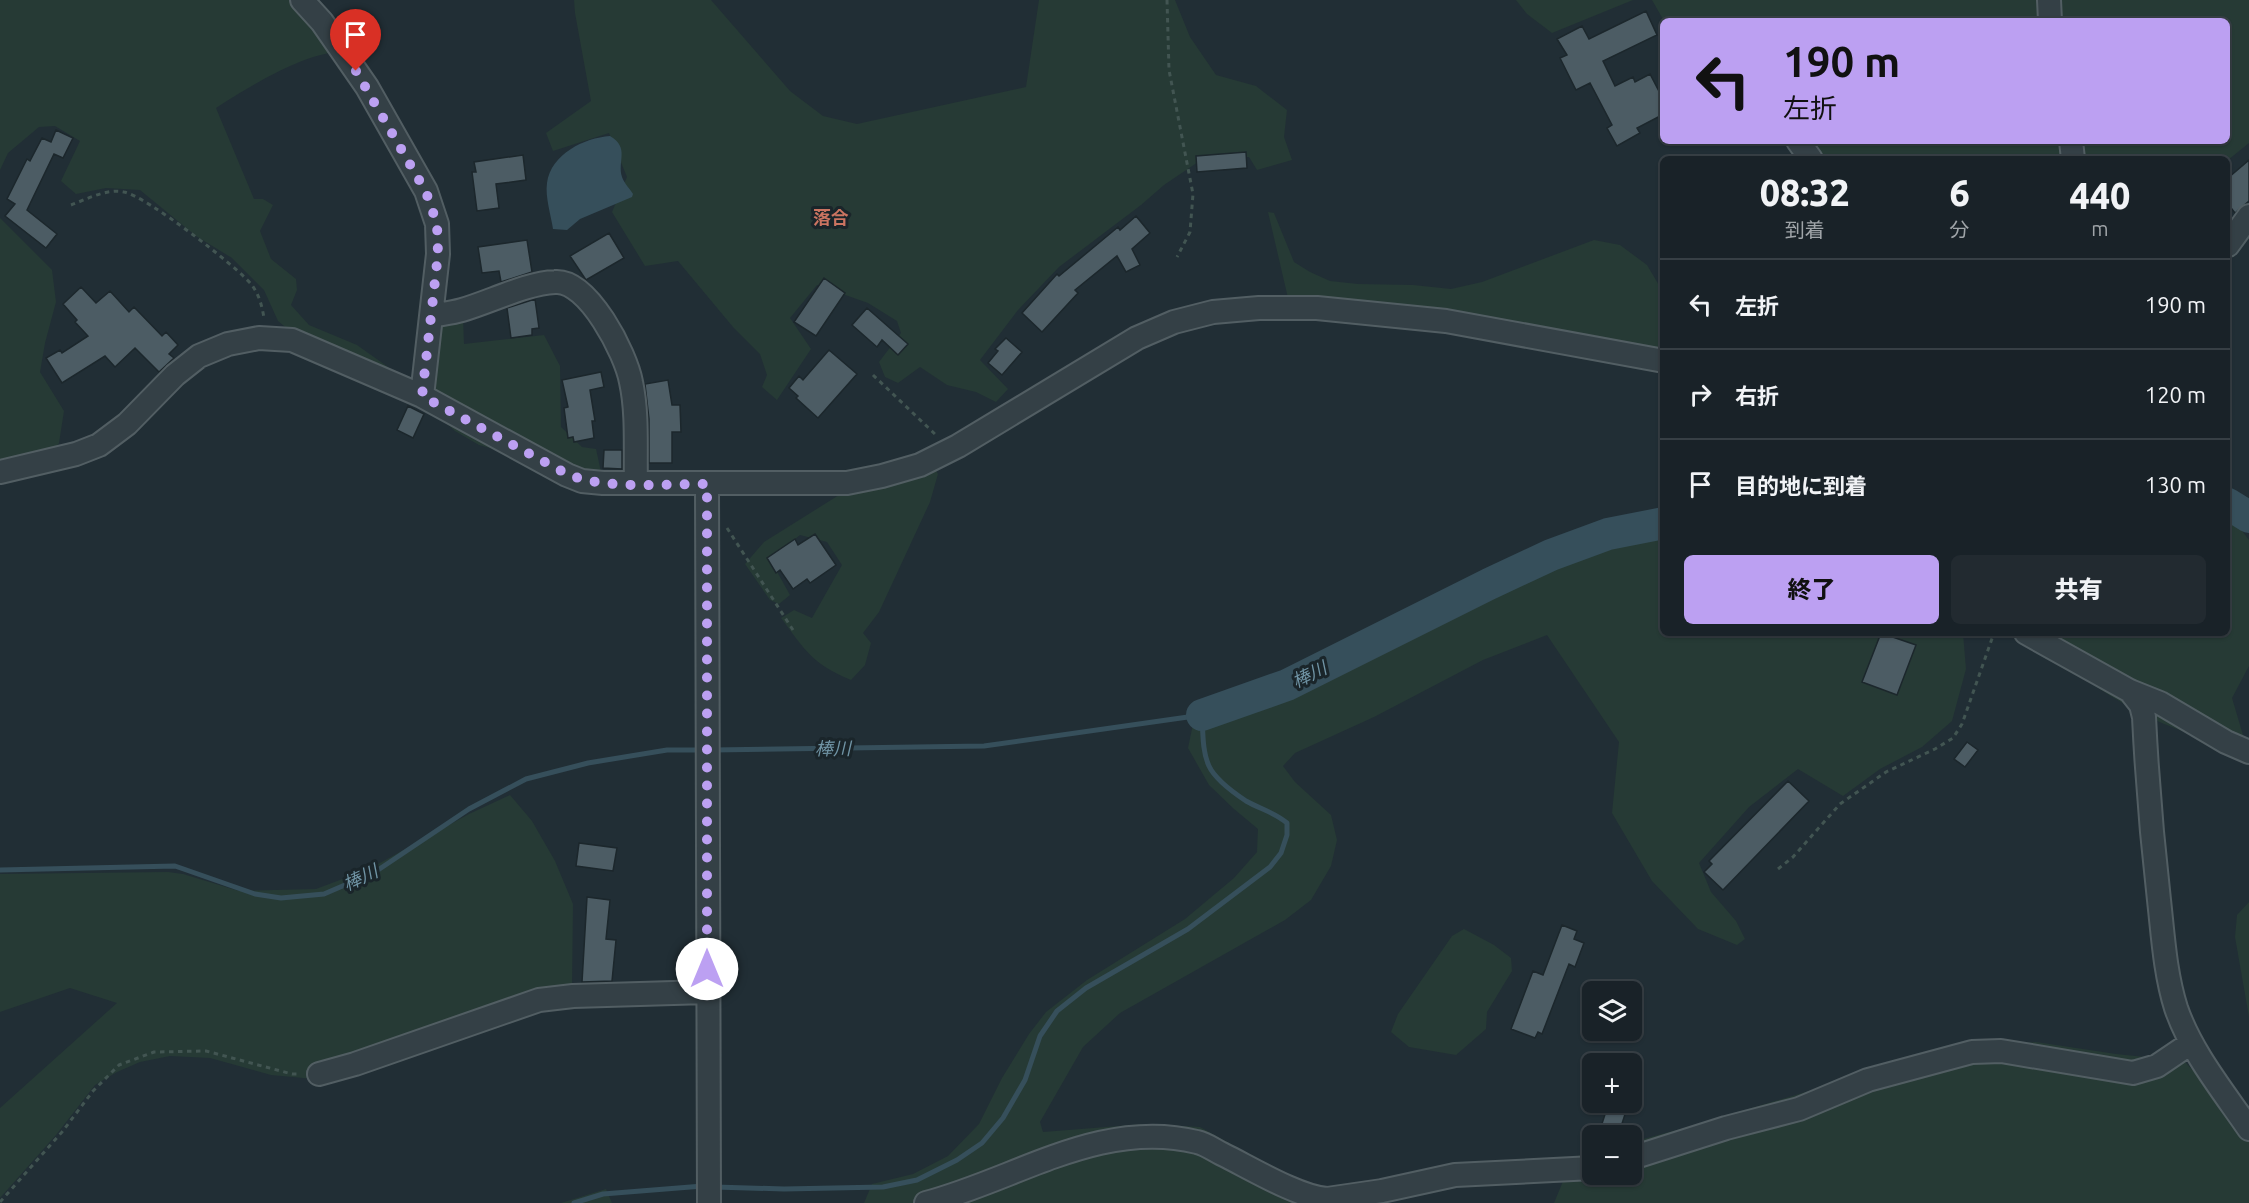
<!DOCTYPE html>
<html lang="ja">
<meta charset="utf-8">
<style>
:root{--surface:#192228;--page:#222a30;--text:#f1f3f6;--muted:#9fa4a8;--line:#373f45;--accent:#bca0f2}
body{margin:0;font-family:Ubuntu,"Noto Sans JP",sans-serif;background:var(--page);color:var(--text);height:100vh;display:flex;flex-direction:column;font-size:22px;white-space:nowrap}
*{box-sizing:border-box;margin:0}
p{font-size:20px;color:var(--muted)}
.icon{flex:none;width:33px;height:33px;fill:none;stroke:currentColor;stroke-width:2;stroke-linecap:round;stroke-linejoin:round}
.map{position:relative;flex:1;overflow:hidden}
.sheet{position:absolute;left:1660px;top:156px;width:570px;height:480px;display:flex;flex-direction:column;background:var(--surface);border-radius:9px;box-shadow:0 2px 4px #0004,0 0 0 2px var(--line)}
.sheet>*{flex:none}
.top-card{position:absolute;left:1660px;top:18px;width:570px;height:126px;border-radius:9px;box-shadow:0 2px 4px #0004,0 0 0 2px var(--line);background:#bca0f2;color:#111;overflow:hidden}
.controls{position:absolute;left:1582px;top:981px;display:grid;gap:12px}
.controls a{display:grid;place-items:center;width:60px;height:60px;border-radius:9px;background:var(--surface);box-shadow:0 2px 4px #0004,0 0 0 2px var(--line);font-size:30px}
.pin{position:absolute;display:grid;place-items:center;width:51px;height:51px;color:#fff;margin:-62px -26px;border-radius:50% 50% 50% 0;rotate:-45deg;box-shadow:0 0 6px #0007}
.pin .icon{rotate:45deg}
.me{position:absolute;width:66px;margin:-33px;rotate:0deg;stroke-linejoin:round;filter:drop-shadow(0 0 4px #0008)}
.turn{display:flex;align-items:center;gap:21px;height:126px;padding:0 24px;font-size:27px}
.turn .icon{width:78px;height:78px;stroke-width:2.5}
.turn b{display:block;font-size:42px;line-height:51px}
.eta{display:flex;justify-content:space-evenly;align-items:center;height:102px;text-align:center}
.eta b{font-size:36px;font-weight:800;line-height:42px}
.cta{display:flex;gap:12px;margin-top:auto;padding:12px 24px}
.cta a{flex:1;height:69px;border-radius:9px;background:var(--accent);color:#111;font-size:24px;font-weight:800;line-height:69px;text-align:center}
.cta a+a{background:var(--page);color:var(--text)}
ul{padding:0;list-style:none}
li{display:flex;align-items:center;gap:18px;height:90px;padding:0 24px;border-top:2px solid var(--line)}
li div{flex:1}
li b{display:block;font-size:22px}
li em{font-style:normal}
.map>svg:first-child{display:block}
</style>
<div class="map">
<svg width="2249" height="1203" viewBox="0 0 2249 1203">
<rect width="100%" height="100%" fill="#212e35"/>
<path fill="#263a35" d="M0,0H318L312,20L337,52C300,55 247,88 216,108L254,199H263L273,205L260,231L271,259L296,279L297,290L291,305L309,325L357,345L388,367L384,375L295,335L278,321L264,290L232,258L196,236L140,190L106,188L76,194L61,181L80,141L55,126L39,127L8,153L0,170Z
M574,0H711L790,91L823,116L857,124L1026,87L1039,0H1175L1190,37L1216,75L1256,86L1287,110L1284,137L1292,160L1257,170L1249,157L1201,160L1164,185L1141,205L1059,267L1018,310L980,360L1008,389L996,402L976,392L947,385L920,367L898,383L885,377L879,362L901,333L897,321L868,303L817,285L790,318L811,349L777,400L762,387L767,375L760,354L733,327L678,261L645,266L612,212L627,177L609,133L553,151L546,133L591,101L575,13Z
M1516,0H1633L1552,33L1527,14Z
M1652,0H2249V143L2228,160L1801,159L1788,141H2228V21H1664Z
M1268,212L1274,213L1294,262L1310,272L1330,281L1358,284L1413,285L1451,289L1482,282L1594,240L1620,245L1647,265L1663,292V349L1288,298Z
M0,218L52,270L56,302L45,343L40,372L64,411L59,443L49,457L0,468Z
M463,317L464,344L544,335L560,366L561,427L582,447L596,449L601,472L595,477L479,445L455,431L432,410L412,398L419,325Z
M933,465L938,474L930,502L879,612L863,633L871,643L865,665L851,680C812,664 805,650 781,618L794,610L812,618L842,565L827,542L800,535L770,559L790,595L779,604L770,600L745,564L764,542L847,490Z
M1663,516L1664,633H1963L1966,669L1952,721L1922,747L1880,769L1843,796L1798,769L1749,807L1699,863L1711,892L1736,921L1745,939L1737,945L1698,929L1652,881L1612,813L1619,742L1547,635L1483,660L1374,717L1295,753L1283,766L1295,782L1331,815L1337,840L1331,866L1311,900L1285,920L1120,1013L1083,1047L1040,1122L1043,1132L1144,1124L1200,1127L1338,1203H864L872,1184L913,1174L948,1156L979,1124L1002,1078L1029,1034L1046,1012L1087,980L1185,919L1234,878L1257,852L1258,829L1234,809L1209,785L1188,748L1193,724L1201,710L1282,678L1342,650L1500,566L1551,546Z
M2228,519L2237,524L2249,540V666L2232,698L2246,745C2229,742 2212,740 2196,735C2137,719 2072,673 2026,633H2228Z
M510,795L532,821L555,861L573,904L572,988L314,1079L271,1075L210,1058L170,1056L140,1062L117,1072L95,1085L56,1135L0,1198V1108L117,1003L70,988L0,1012V874L168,872L183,874L239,891L316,889L369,869L469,814Z
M2249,902V1017L2235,937L2237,915Z
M1464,929L1494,945L1511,958L1512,971L1487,1012L1486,1029L1456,1055L1409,1047L1391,1032L1398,1014L1452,936Z
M2036,1042L2116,1054L2184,1061L2249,1128V1203H1554L1573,1157L1593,1152V1174H1632V1142L1688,1127L1950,1049Z
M606,1189L612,1203H561Z"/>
<path fill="#364f5b" d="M610,136C630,148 617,161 622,177C624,183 630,189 633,194L632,197L580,219L567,230L553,229C551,215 545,197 547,183C551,154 584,138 610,136Z"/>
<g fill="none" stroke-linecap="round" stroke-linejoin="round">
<path stroke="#364f5b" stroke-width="5" d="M712,750L984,746L1202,715C1203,731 1202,751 1209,766C1215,779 1234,793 1246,801C1260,809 1274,812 1287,823V835L1281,853L1270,867L1188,929L1086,988L1057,1011L1040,1036L1025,1080L1003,1118L982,1143L957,1160L917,1180L883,1187L784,1189L715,1187
M0,870L175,866L255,894L281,898L324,894L375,872L469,809L526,779L588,763L667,750H702
M574,1203L603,1194L703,1186"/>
<path stroke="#364f5b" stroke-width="32" d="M2228,504L2249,517
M1202,715L1287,685L1489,584L1551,555L1608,534L1664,523"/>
</g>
<path fill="#4c5c64" stroke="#1c272c" stroke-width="1.5" d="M1646,11L1657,35L1603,61L1615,86L1633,77L1635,82L1650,74L1664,101V114L1637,128L1640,133L1617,146L1607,128L1612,125L1590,83L1576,90L1560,58L1567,55L1557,39L1582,26L1589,39Z
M56,130L73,138L63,158L54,154L27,210L57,234L46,248L5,216L15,204L7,199L27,159L30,161L42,138L51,142Z
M1246,152L1247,168L1197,172L1196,156Z
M523,155L526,180L496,184L499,208L477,211L472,172H476L474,162Z
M2249,160V201L2235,213L2228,204V178Z
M1136,216L1150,233L1132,249L1140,265L1126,272L1117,256L1075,290L1078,293L1042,332L1022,313L1057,274L1059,276L1118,227L1120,230Z
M609,233L624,258L586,280L570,256Z
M527,240L532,272L501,282L499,271L482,273L478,247Z
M824,278L845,293L816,336L794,322Z
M81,287L96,303L110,291L129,312L134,307L162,336L166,332L178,345L169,354L174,358L159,372L135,348L115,367L105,356L62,383L46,358L60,350L62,353L88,336L75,322L77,320L63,304Z
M535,299L539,328L532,329V335L511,338L507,308Z
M867,308L908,344L898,355L882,340L877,347L852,325Z
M1006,338L1022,352L1002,375L988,363L998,351L995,349Z
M829,350L857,374L818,418L796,398L798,396L789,388L799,376L803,380Z
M601,372L604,387L590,390L595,421H592L594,438L574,442L573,437L568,438L564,408L568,407L562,380Z
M668,380L672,405H680L681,432H672V463H649V419L645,384Z
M408,406L424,414L413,438L397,430Z
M604,450H622V469L603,468Z
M815,534L836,565L810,583L807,579L793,589L780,570L776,573L767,558L795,539L798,545Z
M1881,633L1916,645L1897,695L1862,682Z
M1967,742L1978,750L1965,767L1954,759Z
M1788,781L1809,801L1723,890L1704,872L1712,864L1709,861Z
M579,843L617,848L613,871L576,866Z
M587,897L610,900L606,939L616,940L612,981L582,982Z
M1562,925L1577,931L1574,939L1584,943L1575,967L1569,964L1542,1034L1538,1032L1535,1038L1511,1029L1533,971L1543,975Z
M1609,1102H1629L1618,1136H1598Z"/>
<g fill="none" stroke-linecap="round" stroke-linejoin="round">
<defs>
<path id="minor" d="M302,0L322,22L367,87L426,191L437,224L438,254L422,396
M2049,0L2050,21
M1798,141L1811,159
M2071,141L2073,159
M2228,245L2249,216
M431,316C441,314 452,313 462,310C490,302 527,283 555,282C588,279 626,354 631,382C638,414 635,451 636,483
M0,472L76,454L99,445L127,424L175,375L199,356L228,344L259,338L292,340L422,396L567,475L582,481L603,483H847L882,476L920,465L958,446L1137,338L1174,322L1213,312L1259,308H1317L1446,321L1664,361
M707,484L709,1203
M2026,633L2130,691L2160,703L2226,742L2249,752
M2130,691L2141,705L2144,717C2147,778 2152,839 2159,900C2163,936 2165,973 2176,1008C2191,1052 2223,1091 2249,1129
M319,1074L355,1064L539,1000L573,996L707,992
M1632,1158L1726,1128L1799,1109L1868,1080L1972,1052L2001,1051L2133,1073L2157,1066L2191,1043
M926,1203C1015,1180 1101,1118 1197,1142C1206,1144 1214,1150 1222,1154C1249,1167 1298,1197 1327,1199L1382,1191L1455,1175L1593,1168"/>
</defs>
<use href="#minor" stroke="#525e63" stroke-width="26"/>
<path stroke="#425552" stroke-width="3" stroke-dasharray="4.5 4.5" stroke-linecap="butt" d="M1167,0L1169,70L1193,194L1190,232L1177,257
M71,205C87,199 108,188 124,192C146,196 235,265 251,284C259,294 262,306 264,318
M873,375L937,436
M727,528L793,630
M1778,869L1793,857L1840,804L1886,772L1935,749L1953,738L1962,724L1994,633
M0,1202L62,1132L93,1091L119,1065L154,1052L206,1051L292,1074H299"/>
<use href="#minor" stroke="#344046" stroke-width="22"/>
</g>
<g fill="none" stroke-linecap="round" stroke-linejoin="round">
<path stroke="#bca0f2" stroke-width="10" stroke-dasharray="0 18" d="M356,71L426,192L437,224L438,254L422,396L567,474C605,490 664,484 707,484V969"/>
</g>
<g text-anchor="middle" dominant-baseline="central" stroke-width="6" stroke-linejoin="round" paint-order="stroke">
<g font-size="18" font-weight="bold" fill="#cb7461" stroke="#1a252a">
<text x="831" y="217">落合</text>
</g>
<g font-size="18" font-style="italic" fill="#7094a5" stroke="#1a252a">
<text transform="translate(1309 674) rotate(-26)">棒川</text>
<text transform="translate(833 748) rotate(-1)">棒川</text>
<text transform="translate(360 877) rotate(-25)">棒川</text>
</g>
</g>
</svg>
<div class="controls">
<a><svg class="icon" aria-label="layers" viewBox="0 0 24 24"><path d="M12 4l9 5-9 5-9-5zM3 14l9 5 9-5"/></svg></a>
<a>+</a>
<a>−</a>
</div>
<div class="pin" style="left:356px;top:71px;background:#d93025"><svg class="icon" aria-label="arrive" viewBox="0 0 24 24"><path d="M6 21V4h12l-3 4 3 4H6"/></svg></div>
<svg class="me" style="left:707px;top:969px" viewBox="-20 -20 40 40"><circle r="19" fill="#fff"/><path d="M0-13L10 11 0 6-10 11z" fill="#bca0f2"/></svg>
<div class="top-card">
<div class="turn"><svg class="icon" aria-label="left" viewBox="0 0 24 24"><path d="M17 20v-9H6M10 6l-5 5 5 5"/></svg><div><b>190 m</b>左折</div></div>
</div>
<section class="sheet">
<div class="eta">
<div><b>08:32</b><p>到着</p></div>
<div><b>6</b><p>分</p></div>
<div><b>440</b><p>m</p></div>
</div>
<ul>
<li><svg class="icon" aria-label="left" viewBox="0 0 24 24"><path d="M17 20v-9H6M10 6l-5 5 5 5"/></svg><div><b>左折</b></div><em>190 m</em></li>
<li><svg class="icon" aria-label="right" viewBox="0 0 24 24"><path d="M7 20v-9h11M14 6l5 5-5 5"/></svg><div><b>右折</b></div><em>120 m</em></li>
<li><svg class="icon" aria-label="arrive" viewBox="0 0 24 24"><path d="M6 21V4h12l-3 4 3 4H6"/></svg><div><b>目的地に到着</b></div><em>130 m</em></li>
</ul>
<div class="cta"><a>終了</a><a>共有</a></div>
</section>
</div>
